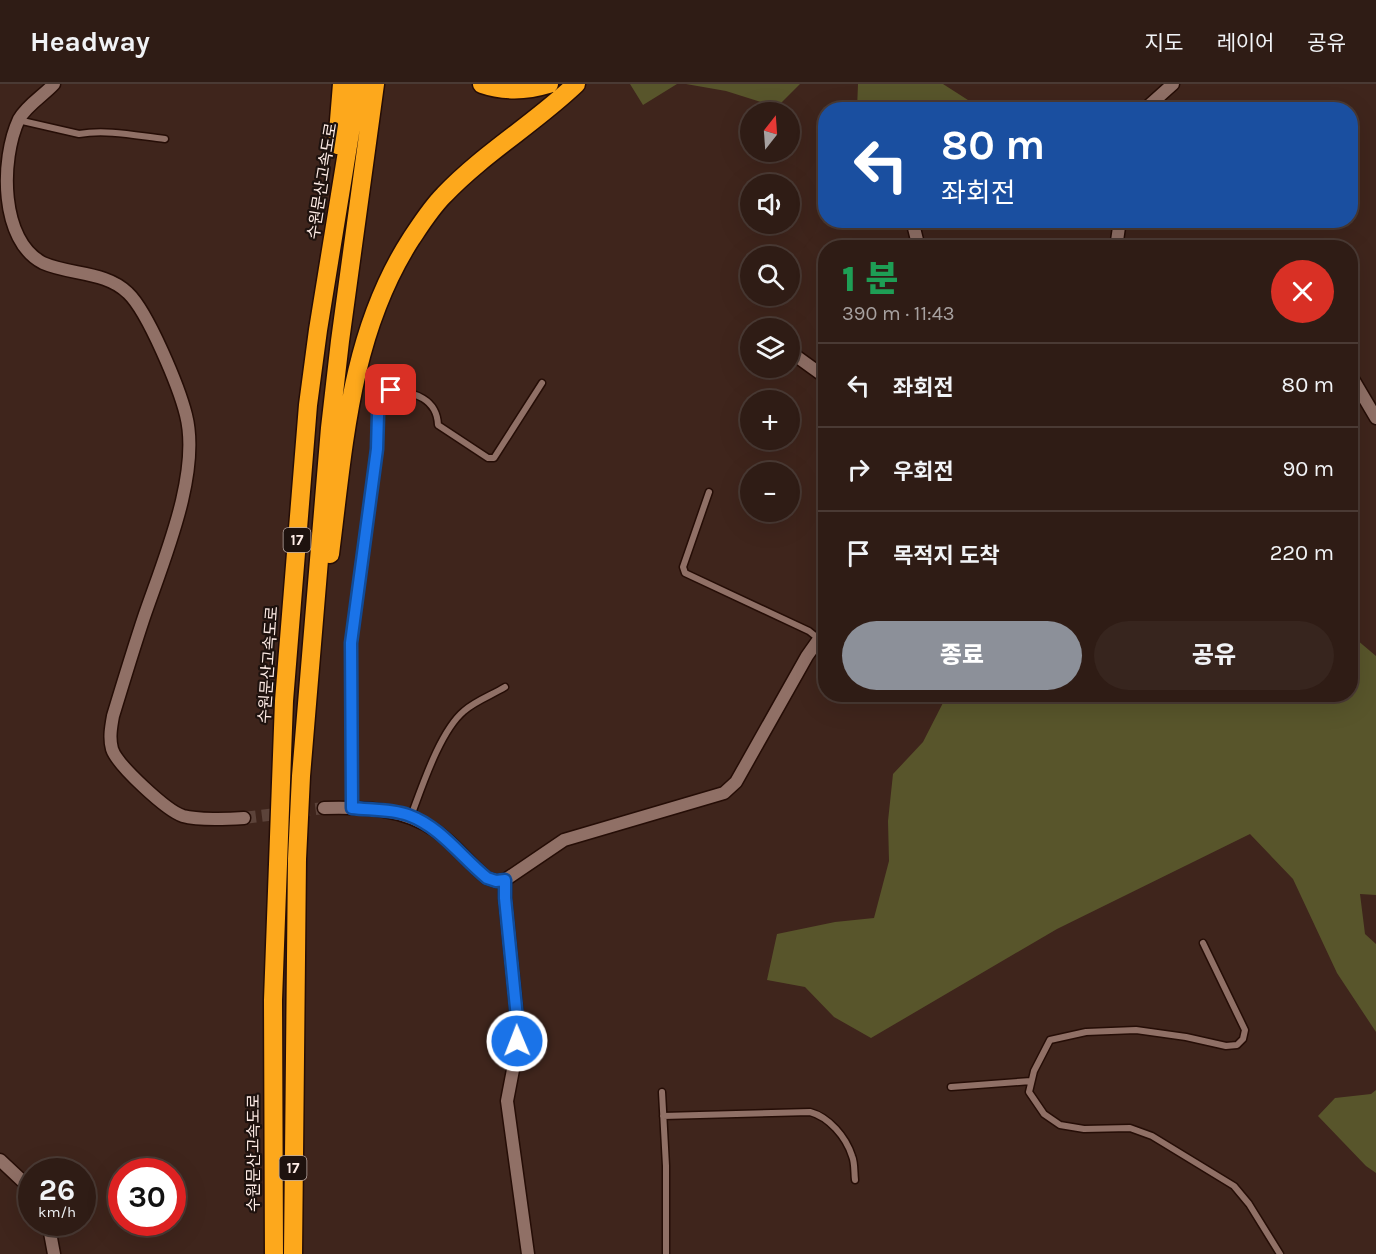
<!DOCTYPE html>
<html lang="ko">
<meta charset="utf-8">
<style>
:root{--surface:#2f1c15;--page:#37251e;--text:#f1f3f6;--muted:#a7a1a0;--line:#4a3a34;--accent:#8c9099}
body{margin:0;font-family:Karla,"Noto Sans KR",sans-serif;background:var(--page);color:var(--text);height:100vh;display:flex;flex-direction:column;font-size:22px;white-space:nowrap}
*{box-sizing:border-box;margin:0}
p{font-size:20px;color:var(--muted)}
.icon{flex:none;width:33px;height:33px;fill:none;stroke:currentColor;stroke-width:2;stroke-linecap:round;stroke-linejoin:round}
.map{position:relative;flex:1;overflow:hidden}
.side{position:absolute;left:818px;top:156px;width:540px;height:462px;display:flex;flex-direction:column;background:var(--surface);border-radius:24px;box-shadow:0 6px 24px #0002,0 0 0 2px var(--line)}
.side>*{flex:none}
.top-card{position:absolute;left:818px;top:18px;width:540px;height:126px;border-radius:24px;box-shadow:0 6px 24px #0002,0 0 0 2px var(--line);background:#1a4fa0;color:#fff;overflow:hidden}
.needle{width:39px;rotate:17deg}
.fabs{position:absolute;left:740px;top:18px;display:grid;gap:12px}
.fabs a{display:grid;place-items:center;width:60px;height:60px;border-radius:50%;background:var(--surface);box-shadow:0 6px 24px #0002,0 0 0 2px var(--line);font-size:30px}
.speed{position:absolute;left:18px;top:1074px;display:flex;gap:12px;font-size:30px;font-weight:700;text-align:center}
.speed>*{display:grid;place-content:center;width:78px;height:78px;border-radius:50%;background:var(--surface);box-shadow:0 6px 24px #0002,0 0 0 2px var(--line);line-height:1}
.speed small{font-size:15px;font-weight:400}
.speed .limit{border:9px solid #d22;background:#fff;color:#111}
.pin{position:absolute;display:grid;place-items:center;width:51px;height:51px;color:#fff;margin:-26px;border-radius:12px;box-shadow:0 3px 9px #0006}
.me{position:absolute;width:66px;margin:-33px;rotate:359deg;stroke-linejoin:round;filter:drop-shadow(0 0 4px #0008)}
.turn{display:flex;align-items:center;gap:21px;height:126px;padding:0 24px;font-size:27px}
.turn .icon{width:78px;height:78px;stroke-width:2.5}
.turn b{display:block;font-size:42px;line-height:51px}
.round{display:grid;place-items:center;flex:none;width:63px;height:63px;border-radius:32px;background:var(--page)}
.head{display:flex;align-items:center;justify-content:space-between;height:102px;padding:0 24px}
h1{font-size:36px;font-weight:800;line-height:45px;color:#1e9e55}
.action{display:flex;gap:12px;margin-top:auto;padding:12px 24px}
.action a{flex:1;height:69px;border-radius:36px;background:var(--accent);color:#fff;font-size:24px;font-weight:800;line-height:69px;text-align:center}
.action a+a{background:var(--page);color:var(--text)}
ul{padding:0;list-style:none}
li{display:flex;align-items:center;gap:18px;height:84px;padding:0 24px;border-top:2px solid var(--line)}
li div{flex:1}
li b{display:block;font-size:22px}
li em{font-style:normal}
header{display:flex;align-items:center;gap:36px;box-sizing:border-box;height:84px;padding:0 30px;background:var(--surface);border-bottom:2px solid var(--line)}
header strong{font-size:28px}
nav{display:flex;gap:33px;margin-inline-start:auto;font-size:21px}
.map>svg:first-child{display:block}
</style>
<header>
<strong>Headway</strong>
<nav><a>지도</a><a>레이어</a><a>공유</a></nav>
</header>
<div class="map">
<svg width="1376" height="1170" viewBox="0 0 1376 1170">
<rect width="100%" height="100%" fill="#3f251c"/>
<path fill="#58552b" d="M630,0H677L643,21Z
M686,0H800L777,23L726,7Z
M858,0H943L982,25H857Z
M1350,550L1376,572V811L1360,810L1365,850L1376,860V948L1337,889L1293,795L1250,750L1057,845L871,954L834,933L805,903L767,896L777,850L835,838L874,834L889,777L888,737L893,690L923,658L947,611L1099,610L1126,618L1129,610H1350Z
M1376,1006V1089L1366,1082L1318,1032L1335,1014L1371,1010Z"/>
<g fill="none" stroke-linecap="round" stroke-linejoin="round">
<path stroke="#5c433a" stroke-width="12" stroke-dasharray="12 6" stroke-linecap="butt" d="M244,734L324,724"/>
<defs>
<path id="service" d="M18,36L79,50C107,45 138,52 165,55
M709,408L683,483L685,489L809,547L819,555
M352,724L351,559L377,365L378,330L383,315L391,306C415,308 437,315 438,341L488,374H494L542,299
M411,732C422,703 440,647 464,627C475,617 492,611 505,603
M1203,859L1245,946L1243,955L1237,961L1226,962L1186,953L1136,946L1086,948L1050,956L1034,987L1029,1008L1044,1030L1060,1041L1084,1045L1130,1044L1152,1052L1234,1102L1249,1120L1280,1170
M951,1003L1031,997
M662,1008L666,1082V1170
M663,1032L810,1028C829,1033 846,1053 852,1072C855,1079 854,1088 855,1096"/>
<path id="minor" d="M54,0C43,12 28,20 19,35C0,76 0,157 43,179C70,191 106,187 128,209C148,228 179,303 186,331C201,390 163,477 144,533C133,566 123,599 113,632C111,643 109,654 112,665C117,681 167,727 183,732C197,736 229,735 244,734
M1144,26L1173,0
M912,136L919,164
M1116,164L1120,136
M789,267L825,293
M1350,290L1376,334
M324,724C362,723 404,724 436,747C455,760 469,779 487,794L496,797L505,796
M0,1076L32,1106
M48,1138L54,1170
M528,1170L507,1017L516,970L518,943L505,814V796L564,756L724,709L736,698L807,572L819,555L825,552"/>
<path id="motorway" d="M482,0C505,8 526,7 549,0
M337,61L342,0
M330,470C344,360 350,250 411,155C421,140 431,124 444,111C484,69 534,40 576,0
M274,1170L273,916L284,617L308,321L318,246L358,0
M293,1170L297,775L301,692L330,344L340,257L375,0"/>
</defs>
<use href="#service" stroke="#250d06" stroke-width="9"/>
<use href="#minor" stroke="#250d06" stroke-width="15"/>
<use href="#motorway" stroke="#250d06" stroke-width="21"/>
<use href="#service" stroke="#907066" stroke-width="6"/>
<use href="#minor" stroke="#907066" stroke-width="12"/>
<use href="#motorway" stroke="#fda81c" stroke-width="18"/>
</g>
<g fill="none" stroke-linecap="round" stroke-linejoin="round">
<defs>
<path id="route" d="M391,306L383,315L378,330L377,365L351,559L352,724C370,726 391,725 408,731C441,743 461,773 487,794L496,797L505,796V814L518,944L517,957"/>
</defs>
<use href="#route" stroke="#114b97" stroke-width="15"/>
<use href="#route" stroke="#1a73e8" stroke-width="10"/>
</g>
<g text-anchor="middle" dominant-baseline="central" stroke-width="4.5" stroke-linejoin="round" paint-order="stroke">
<g fill="#1e120e" stroke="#bbaba5" stroke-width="1.5">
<rect x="283.5" y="444" width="27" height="24" rx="4.5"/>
<rect x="279.5" y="1072" width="27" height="24" rx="4.5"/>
</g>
<g font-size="15" font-weight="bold" fill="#feece6">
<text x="297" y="456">17</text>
<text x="293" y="1084">17</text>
</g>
<g font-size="16" fill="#feece6" stroke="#1e120e">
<text transform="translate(322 97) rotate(-81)">수원문산고속도로</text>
<text transform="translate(268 581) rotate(-86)">수원문산고속도로</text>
<text transform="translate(253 1069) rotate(-90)">수원문산고속도로</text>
</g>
</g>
</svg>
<div class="fabs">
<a><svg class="needle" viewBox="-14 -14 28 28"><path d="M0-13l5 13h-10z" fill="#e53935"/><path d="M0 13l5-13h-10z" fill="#a7a1a0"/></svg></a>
<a><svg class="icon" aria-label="sound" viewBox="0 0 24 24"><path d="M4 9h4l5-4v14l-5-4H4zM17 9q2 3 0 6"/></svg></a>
<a><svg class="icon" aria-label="search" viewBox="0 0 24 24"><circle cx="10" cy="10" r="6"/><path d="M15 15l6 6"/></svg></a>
<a><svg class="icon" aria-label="layers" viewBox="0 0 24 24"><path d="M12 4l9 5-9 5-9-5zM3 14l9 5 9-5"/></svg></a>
<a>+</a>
<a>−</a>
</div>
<div class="speed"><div>26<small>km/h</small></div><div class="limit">30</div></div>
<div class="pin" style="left:391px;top:306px;background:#d93025"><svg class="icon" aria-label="arrive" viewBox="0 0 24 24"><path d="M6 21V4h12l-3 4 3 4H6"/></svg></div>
<svg class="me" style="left:517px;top:957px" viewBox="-20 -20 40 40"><circle r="17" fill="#1a73e8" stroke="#fff" stroke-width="3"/><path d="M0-11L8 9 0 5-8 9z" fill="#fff"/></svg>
<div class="top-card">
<div class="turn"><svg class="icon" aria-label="left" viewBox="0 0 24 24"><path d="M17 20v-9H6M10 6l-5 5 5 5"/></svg><div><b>80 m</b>좌회전</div></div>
</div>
<section class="side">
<div class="head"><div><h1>1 분</h1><p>390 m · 11:43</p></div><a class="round" style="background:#d93025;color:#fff"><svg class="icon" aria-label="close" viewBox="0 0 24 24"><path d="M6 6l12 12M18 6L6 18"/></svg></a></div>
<ul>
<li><svg class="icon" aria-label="left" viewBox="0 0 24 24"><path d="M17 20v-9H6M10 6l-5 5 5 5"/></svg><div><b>좌회전</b></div><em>80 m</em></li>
<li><svg class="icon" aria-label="right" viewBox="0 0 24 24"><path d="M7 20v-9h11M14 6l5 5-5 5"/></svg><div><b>우회전</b></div><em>90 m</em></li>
<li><svg class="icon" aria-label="arrive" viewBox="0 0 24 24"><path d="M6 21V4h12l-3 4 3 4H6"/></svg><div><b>목적지 도착</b></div><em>220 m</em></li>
</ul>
<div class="action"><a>종료</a><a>공유</a></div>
</section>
</div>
